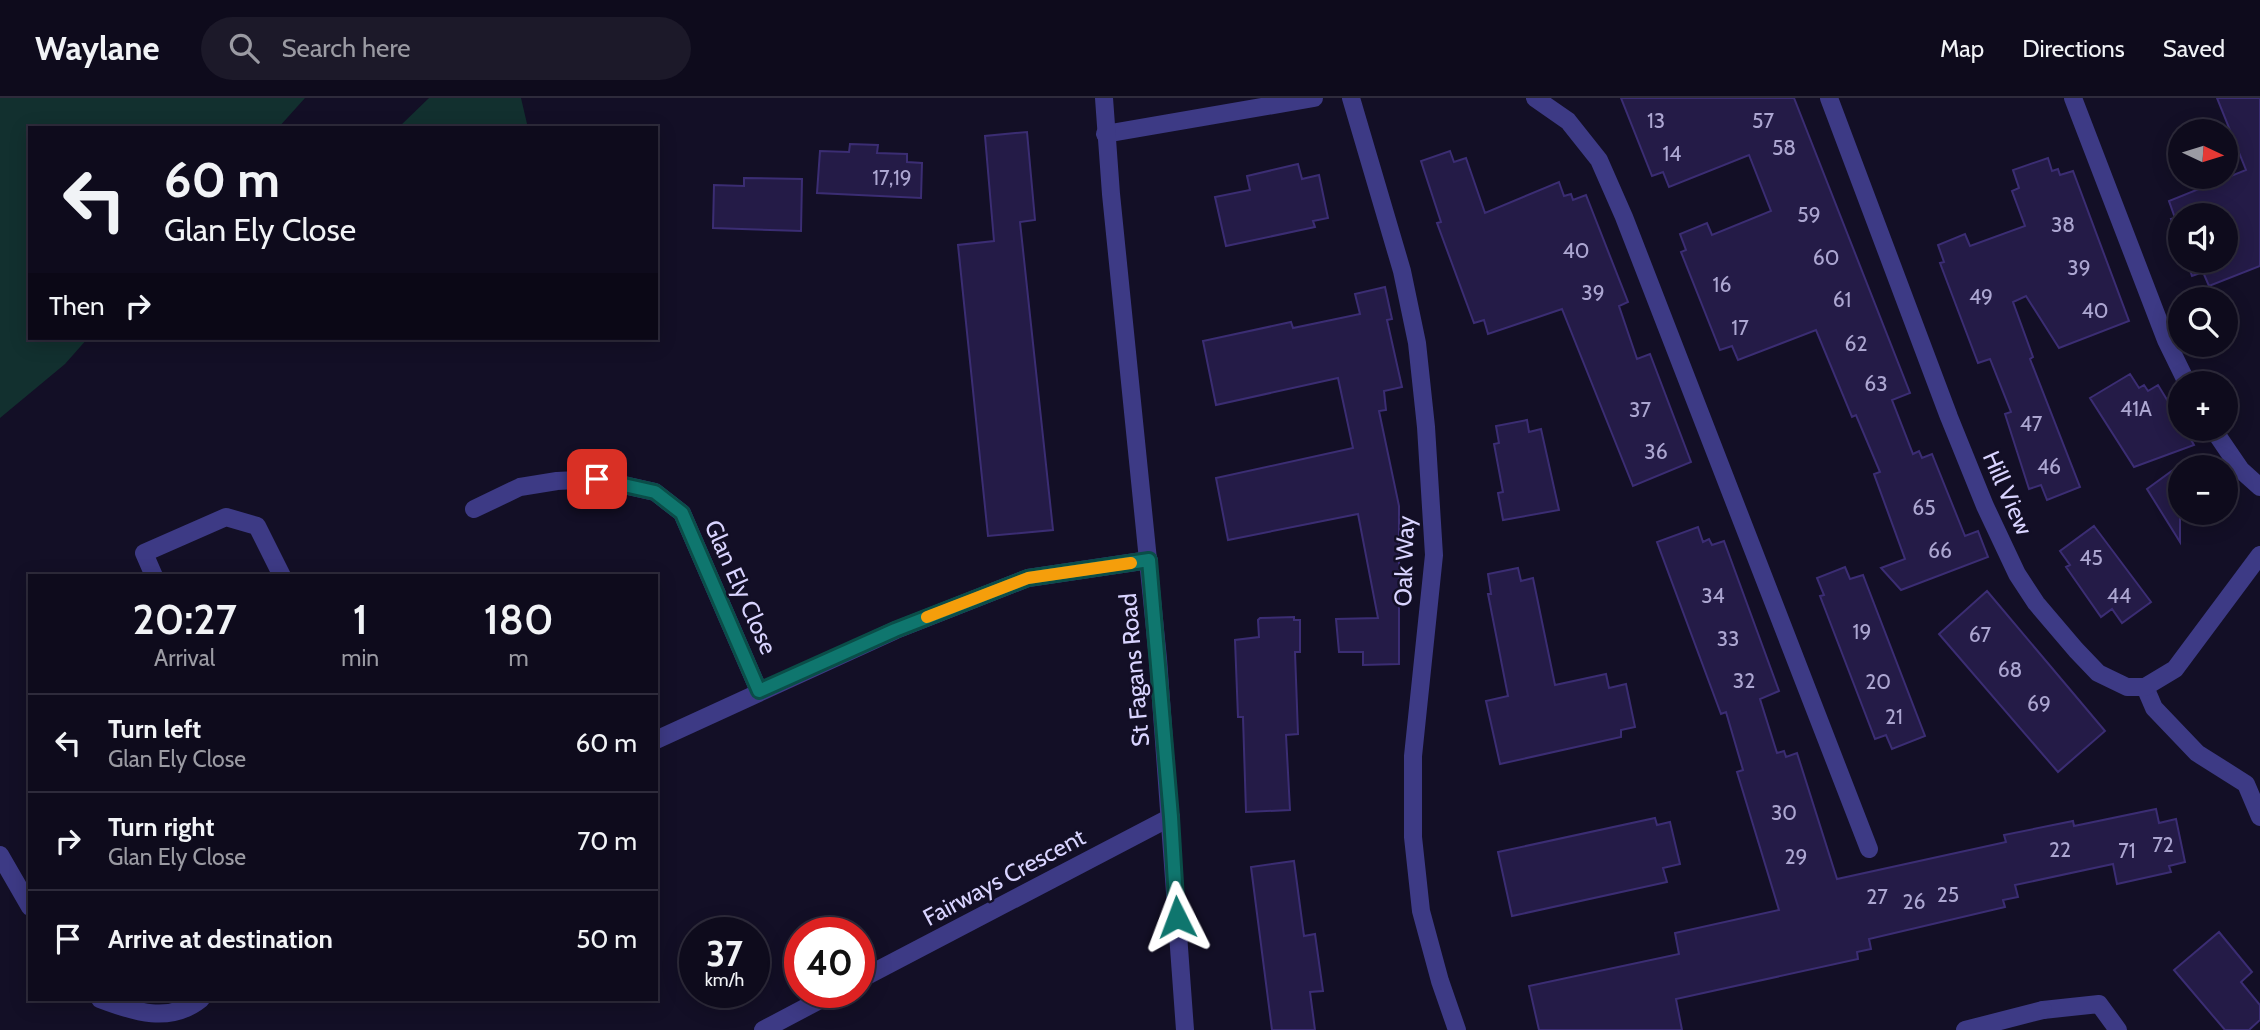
<!DOCTYPE html>
<meta charset="utf-8">
<style>
:root{--surface:#0e0b1c;--page:#1c1929;--text:#f1f3f6;--muted:#9b9ba3;--line:#2e2b3b}
body{margin:0;font-family:Cabin,sans-serif;background:var(--page);color:var(--text);height:100vh;display:flex;flex-direction:column;font-size:26px;white-space:nowrap}
*{box-sizing:border-box;margin:0}
p{font-size:23px;color:var(--muted)}
.icon{flex:none;width:38px;height:38px;fill:none;stroke:currentColor;stroke-width:2;stroke-linecap:round;stroke-linejoin:round}
.map{position:relative;flex:1;overflow:hidden}
.panel{position:absolute;left:28px;top:476px;width:630px;height:427px;display:flex;flex-direction:column;background:var(--surface);border-radius:0px;box-shadow:0 4px 18px #0003,0 0 0 2px var(--line)}
.panel>*{flex:none}
.top-card{position:absolute;left:28px;top:28px;width:630px;height:214px;border-radius:0px;box-shadow:0 4px 18px #0003,0 0 0 2px var(--line);background:#0e0b1c;color:var(--text);overflow:hidden}
.needle{width:46px;rotate:94deg}
.buttons{position:absolute;left:2168px;top:21px;display:grid;gap:14px}
.buttons a{display:grid;place-items:center;width:70px;height:70px;border-radius:50%;background:var(--surface);box-shadow:0 4px 18px #0003,0 0 0 2px var(--line);font-size:35px}
.speed{position:absolute;left:679px;top:819px;display:flex;gap:14px;font-size:35px;font-weight:700;text-align:center}
.speed>*{display:grid;place-content:center;width:91px;height:91px;border-radius:50%;background:var(--surface);box-shadow:0 4px 18px #0003,0 0 0 2px var(--line);line-height:1}
.speed small{font-size:18px;font-weight:400}
.speed .limit{border:10px solid #d22;background:#fff;color:#111}
.pin{position:absolute;display:grid;place-items:center;width:60px;height:60px;color:#fff;margin:-30px;border-radius:14px;box-shadow:0 4px 10px #0006}
.me{position:absolute;width:77px;margin:-38px;rotate:357deg;stroke-linejoin:round;filter:drop-shadow(0 0 5px #0008)}
.turn{display:flex;align-items:center;gap:24px;height:147px;padding:0 21px;font-size:32px}
.turn .icon{width:91px;height:91px;stroke-width:2.5}
.turn b{display:block;font-size:49px;line-height:60px}
.then{display:flex;align-items:center;height:66px;padding:0 21px;background:#0003;gap:14px;font-size:26px}
.eta{display:flex;justify-content:space-evenly;align-items:center;height:119px;text-align:center}
.eta b{font-size:42px;font-weight:600;line-height:49px}
ul{padding:0;list-style:none}
li{display:flex;align-items:center;gap:21px;height:98px;padding:0 21px;border-top:2px solid var(--line)}
li div{flex:1}
li b{display:block;font-size:26px}
li em{font-style:normal}
header{display:flex;align-items:center;gap:42px;box-sizing:border-box;height:98px;padding:0 35px;background:var(--surface);border-bottom:2px solid var(--line)}
header strong{font-size:33px}
nav{display:flex;gap:38px;margin-inline-start:auto;font-size:24px}
.search{width:490px;height:63px;background:var(--page);display:flex;align-items:center;gap:18px;box-sizing:border-box;padding:0 24px;border-radius:38px;color:var(--muted);font-size:26px}
.map>svg:first-child{display:block}
</style>
<header>
<strong>Waylane</strong>
<div class="search"><svg class="icon" aria-label="search" viewBox="0 0 24 24"><circle cx="10" cy="10" r="6"/><path d="M15 15l6 6"/></svg>Search here</div>
<nav><a>Map</a><a>Directions</a><a>Saved</a></nav>
</header>
<div class="map">
<svg width="2260" height="932" viewBox="0 0 2260 932">
<rect width="100%" height="100%" fill="#130f26"/>
<path fill="#12302f" d="M0,0H305L278,30H30V240H88L65,266L0,320Z
M429,0H521L528,30H398Z"/>
<path fill="#241b47" stroke="#3b2d73" stroke-width="2" d="M1621,0H1794L1910,295L1892,302L1913,356L1919,353L1922,360L1932,356L1965,438L1978,433L1988,459L1901,492L1881,470L1905,461L1874,376L1880,374L1856,317L1852,319L1816,232L1738,262L1732,248L1720,252L1681,154L1686,152L1680,136L1707,125L1712,137L1771,113L1749,57L1669,89L1663,74L1652,78Z
M2217,0H2260V168L2209,188L2203,174L2192,178L2187,163H2226V117H2180V145L2171,121L2175,120L2169,103L2246,72Z
M1027,34L1035,122L1020,124L1053,432L988,438L958,147L994,143L985,38Z
M850,46L878,47L877,55L907,56V64L922,65L921,100L817,95L820,53L849,54Z
M1450,53L1454,64L1466,60L1485,115L1559,84L1564,98L1571,96L1573,102L1586,97L1628,204L1619,208L1637,261L1650,256L1691,364L1633,388L1562,211L1488,236L1484,222L1474,225L1437,125L1441,124L1421,63Z
M2048,60L2052,73L2058,71L2060,77L2073,73L2129,223L2059,250L2026,198L2013,204L2033,259L2030,261L2080,389L2047,402L2041,387L2029,391L2005,316L2011,314L1990,261L1978,265L1940,165L1944,164L1938,147L1965,136L1970,148L2025,128L2012,93L2019,90L2013,72Z
M1298,66L1302,81L1319,77L1328,120L1313,123L1315,129L1226,148L1215,99L1250,92L1247,78Z
M744,80L802,81L801,133L713,130L714,87L744,88Z
M1385,189L1392,221L1387,222L1402,289L1384,293L1386,312L1379,313L1399,408V566L1363,567V554H1339L1336,521L1378,520L1358,416L1228,442L1216,380L1353,350L1338,280L1216,307L1203,243L1291,224L1293,230L1360,216L1355,196Z
M2130,276L2139,290L2144,287L2148,293L2158,287L2180,323V331H2185L2194,347L2134,369L2090,300Z
M1527,322L1529,334L1541,331L1559,412L1503,422L1498,395L1503,394L1494,346L1499,345L1496,328Z
M2180,367V444L2147,391Z
M2094,428L2151,504L2122,525L2112,511L2101,519L2066,469L2070,467L2060,453Z
M1698,429L1703,444L1709,441L1712,447L1724,443L1779,593L1760,601L1777,655L1784,653L1786,659L1797,655L1837,781L2006,744L2004,737L2073,723L2074,728L2156,711L2159,725L2176,721L2185,764L2169,768L2171,774L2117,786L2113,766L2015,787L2018,799L2003,802L2005,809L1869,841L1871,851L1857,854L1858,861L1676,901L1682,932H1539L1529,888L1679,856L1675,835L1779,812L1737,674L1743,672L1726,614L1721,616L1657,444Z
M1845,469L1850,481L1863,477L1925,638L1892,651L1886,637L1875,641L1820,498L1824,497L1817,480Z
M1518,470L1521,483L1533,480L1555,587L1606,576L1609,590L1626,586L1635,629L1621,632V639L1500,666L1486,603L1508,598L1488,496H1491L1488,476Z
M1987,493L2105,633L2058,674L1939,536Z
M1294,519V522H1300V554H1295L1298,636L1286,637L1290,712L1246,714L1243,619H1238L1235,542L1259,539L1258,522L1260,520Z
M1655,720L1657,727L1670,724L1680,766L1663,770L1667,784L1512,818L1498,754Z
M1294,763L1304,838L1315,836L1323,893L1310,894L1315,932H1272L1251,769Z
M2219,834L2252,874L2241,884L2260,907V922L2249,932H2225L2174,872Z"/>
<g fill="none" stroke-linecap="round" stroke-linejoin="round">
<path stroke="#3d3a85" stroke-width="18" d="M2145,589L2154,610L2197,655L2246,686L2260,719
M2043,912L2099,906L2118,932"/>
<path stroke="#3d3a85" stroke-width="18" d="M1351,0L1402,173L1417,245L1426,329L1434,457L1413,658V739L1421,813L1440,883L1457,932
M1535,0L1568,23L1599,62L1624,119L1869,751
M1829,0L1949,319L1985,408L2017,476L2036,505L2076,552L2098,575L2127,589H2145L2175,571L2260,457
M2073,0L2166,242L2187,285
M1105,36L1314,0
M2213,331L2241,372L2260,389
M474,411L520,389L557,383L597,381L655,394L682,415L759,593
M154,478L144,455L226,419L257,428L282,478
M656,642L896,532L1028,480L1149,462
M0,757L30,809
M859,882L1171,719
M100,901C134,914 170,926 201,901
M763,932L835,894
M1965,932L2043,912"/>
<path stroke="#3d3a85" stroke-width="18" d="M1104,0L1111,96L1158,561L1185,932"/>
</g>
<g fill="none" stroke-linecap="round" stroke-linejoin="round">
<defs>
<path id="route" d="M597,381L655,394L682,415L759,593L895,532L1028,480L1149,462L1171,719L1177,819"/>
</defs>
<use href="#route" stroke="#0a4d48" stroke-width="18"/>
<use href="#route" stroke="#0f766e" stroke-width="12"/>
<path stroke="#f59e0b" stroke-width="12" d="M927,519L1028,480L1131,465"/>
</g>
<g text-anchor="middle" dominant-baseline="central" stroke-width="5" stroke-linejoin="round" paint-order="stroke">
<g font-size="21" fill="#aca6d1">
<text x="1656" y="22">13</text>
<text x="1763" y="22">57</text>
<text x="1784" y="49">58</text>
<text x="1672" y="55">14</text>
<text x="892" y="79">17,19</text>
<text x="1809" y="116">59</text>
<text x="2063" y="126">38</text>
<text x="1576" y="152">40</text>
<text x="1826" y="159">60</text>
<text x="2079" y="169">39</text>
<text x="1722" y="186">16</text>
<text x="1593" y="194">39</text>
<text x="1981" y="198">49</text>
<text x="1842" y="201">61</text>
<text x="2095" y="212">40</text>
<text x="1740" y="229">17</text>
<text x="1856" y="245">62</text>
<text x="1876" y="285">63</text>
<text x="2136" y="310">41A</text>
<text x="1640" y="311">37</text>
<text x="2031" y="325">47</text>
<text x="1656" y="353">36</text>
<text x="2049" y="368">46</text>
<text x="1924" y="409">65</text>
<text x="1940" y="452">66</text>
<text x="2091" y="459">45</text>
<text x="1713" y="497">34</text>
<text x="2119" y="497">44</text>
<text x="1862" y="533">19</text>
<text x="1980" y="536">67</text>
<text x="1728" y="540">33</text>
<text x="2010" y="571">68</text>
<text x="1744" y="582">32</text>
<text x="1878" y="583">20</text>
<text x="2039" y="605">69</text>
<text x="1894" y="618">21</text>
<text x="1784" y="714">30</text>
<text x="2163" y="746">72</text>
<text x="2060" y="751">22</text>
<text x="2127" y="752">71</text>
<text x="1796" y="758">29</text>
<text x="1948" y="796">25</text>
<text x="1877" y="798">27</text>
<text x="1914" y="803">26</text>
</g>
<g font-size="24" fill="#d9d4ff" stroke="#130f26">
<text transform="translate(2008 395) rotate(66)">Hill View</text>
<text transform="translate(1404 463) rotate(-88)">Oak Way</text>
<text transform="translate(741 489) rotate(66)">Glan Ely Close</text>
<text transform="translate(1134 572) rotate(-95)">St Fagans Road</text>
<text transform="translate(1004 779) rotate(-28)">Fairways Crescent</text>
</g>
</g>
</svg>
<div class="buttons">
<a><svg class="needle" viewBox="-14 -14 28 28"><path d="M0-13l5 13h-10z" fill="#e53935"/><path d="M0 13l5-13h-10z" fill="#9b9ba3"/></svg></a>
<a><svg class="icon" aria-label="sound" viewBox="0 0 24 24"><path d="M4 9h4l5-4v14l-5-4H4zM17 9q2 3 0 6"/></svg></a>
<a><svg class="icon" aria-label="search" viewBox="0 0 24 24"><circle cx="10" cy="10" r="6"/><path d="M15 15l6 6"/></svg></a>
<a>+</a>
<a>−</a>
</div>
<div class="speed"><div>37<small>km/h</small></div><div class="limit">40</div></div>
<div class="pin" style="left:597px;top:381px;background:#d93025"><svg class="icon" aria-label="arrive" viewBox="0 0 24 24"><path d="M6 21V4h12l-3 4 3 4H6"/></svg></div>
<svg class="me" style="left:1177px;top:819px" viewBox="-20 -20 40 40"><path d="M0-17L14 15 0 8-14 15z" fill="#0f766e" stroke="#fff" stroke-width="4"/></svg>
<div class="top-card">
<div class="turn"><svg class="icon" aria-label="left" viewBox="0 0 24 24"><path d="M17 20v-9H6M10 6l-5 5 5 5"/></svg><div><b>60 m</b>Glan Ely Close</div></div>
<div class="then">Then<svg class="icon" aria-label="right" viewBox="0 0 24 24"><path d="M7 20v-9h11M14 6l5 5-5 5"/></svg></div>
</div>
<section class="panel">
<div class="eta">
<div><b>20:27</b><p>Arrival</p></div>
<div><b>1</b><p>min</p></div>
<div><b>180</b><p>m</p></div>
</div>
<ul>
<li><svg class="icon" aria-label="left" viewBox="0 0 24 24"><path d="M17 20v-9H6M10 6l-5 5 5 5"/></svg><div><b>Turn left</b><p>Glan Ely Close</p></div><em>60 m</em></li>
<li><svg class="icon" aria-label="right" viewBox="0 0 24 24"><path d="M7 20v-9h11M14 6l5 5-5 5"/></svg><div><b>Turn right</b><p>Glan Ely Close</p></div><em>70 m</em></li>
<li><svg class="icon" aria-label="arrive" viewBox="0 0 24 24"><path d="M6 21V4h12l-3 4 3 4H6"/></svg><div><b>Arrive at destination</b></div><em>50 m</em></li>
</ul>
</section>
</div>
